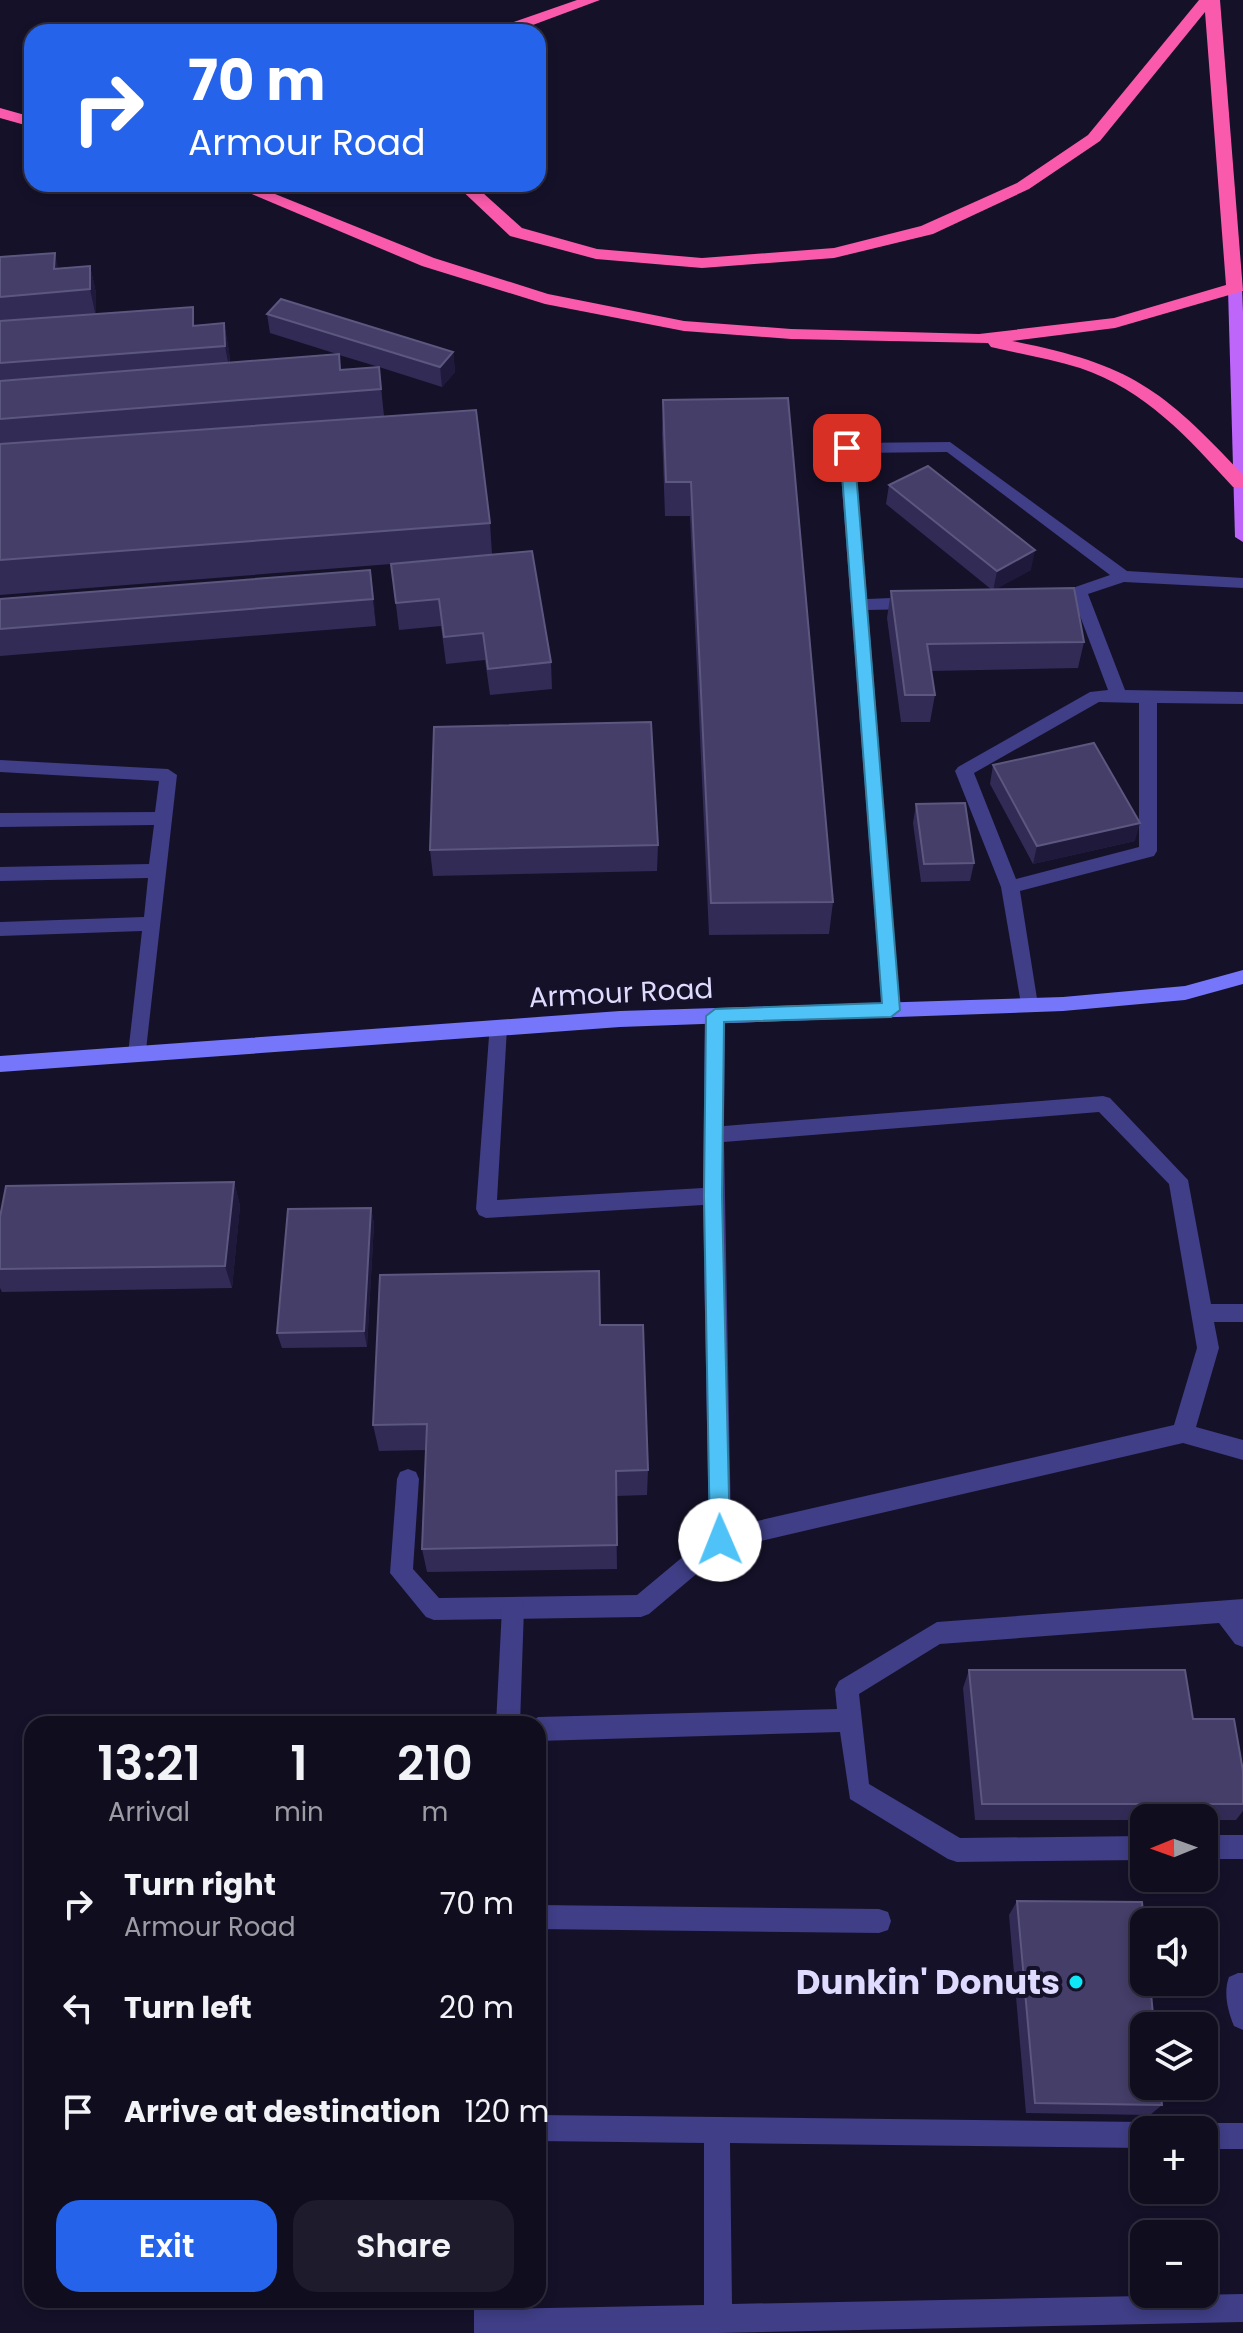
<!DOCTYPE html>
<meta charset="utf-8">
<style>
:root{--surface:#100d1f;--page:#1e1b2c;--text:#f1f3f6;--muted:#9c9ca4;--line:#302d3d;--accent:#2563eb}
body{margin:0;font-family:Poppins,sans-serif;background:var(--page);color:var(--text);height:100vh;display:flex;flex-direction:column;font-size:30px;white-space:nowrap}
*{box-sizing:border-box;margin:0}
p{font-size:26px;color:var(--muted)}
.icon{flex:none;width:44px;height:44px;fill:none;stroke:currentColor;stroke-width:2;stroke-linecap:round;stroke-linejoin:round}
.map{position:relative;flex:1;overflow:hidden}
.sheet{position:absolute;left:24px;top:1716px;width:522px;height:592px;display:flex;flex-direction:column;background:var(--surface);border-radius:24px;box-shadow:0 4px 12px #0003,0 0 0 2px var(--line)}
.sheet>*{flex:none}
.banner{position:absolute;left:24px;top:24px;width:522px;height:168px;border-radius:24px;box-shadow:0 4px 12px #0003,0 0 0 2px var(--line);background:#2563eb;color:#fff;overflow:hidden}
.needle{width:52px;rotate:269deg}
.fabs{position:absolute;left:1130px;top:1804px;display:grid;gap:16px}
.fabs a{display:grid;place-items:center;width:88px;height:88px;border-radius:16px;background:var(--surface);box-shadow:0 4px 12px #0003,0 0 0 2px var(--line);font-size:40px}
.pin{position:absolute;display:grid;place-items:center;width:68px;height:68px;color:#fff;margin:-34px;border-radius:16px;box-shadow:0 4px 12px #0006}
.me{position:absolute;width:88px;margin:-44px;rotate:359deg;stroke-linejoin:round;filter:drop-shadow(0 0 6px #0008)}
.turn{display:flex;align-items:center;gap:28px;height:168px;padding:0 32px;font-size:36px}
.turn .icon{width:104px;height:104px;stroke-width:2.5}
.turn b{display:block;font-size:56px;line-height:68px}
.eta{display:flex;justify-content:space-evenly;align-items:center;height:136px;text-align:center}
.eta b{font-size:48px;font-weight:600;line-height:56px}
.button{display:flex;gap:16px;margin-top:auto;padding:16px 32px}
.button a{flex:1;height:92px;border-radius:24px;background:var(--accent);color:#fff;font-size:32px;font-weight:600;line-height:92px;text-align:center}
.button a+a{background:var(--page);color:var(--text)}
ul{padding:0;list-style:none}
li{display:flex;align-items:center;gap:24px;height:104px;padding:0 32px}
li div{flex:1}
li b{display:block;font-size:30px}
li em{font-style:normal}
.map>svg:first-child{display:block}
</style>
<div class="map">
<svg width="1243" height="2333" viewBox="0 0 1243 2333">
<rect width="100%" height="100%" fill="#151129"/>
<g fill="none" stroke-linecap="round" stroke-linejoin="round">
<path fill="#3f3e86" fill-rule="evenodd" d="M950,442L1127,571L1243,578V588L1124,582L1088,594L1125,690L1243,692V704L1157,703V851L1154,856L1020,891L1038,1005L1036,1010H1022L1001,887L955,771L958,767L1090,692L1108,690L1074,600L1051,604L1043,598L1045,594L1061,592L1110,575L947,452L855,453L867,599L915,597L923,603L915,609L868,610L900,1010L898,1015H884L882,1010L839,448L847,443ZM1099,702L1139,703V847L1016,879L974,773Z
M0,760L168,769L177,775L145,1059H131L128,1054L142,931L0,936V922L144,917L148,878L0,881V867L149,864L154,825L0,827V813L155,812L159,781L0,772Z
M715,1008L722,1011L725,1016L724,1126L1103,1096L1110,1098L1188,1180L1211,1304H1243V1322H1214L1219,1348L1196,1427L1243,1440V1460L1183,1443L726,1549L649,1614L641,1617L434,1620L426,1617L390,1573L397,1479L400,1472L408,1469L416,1472L419,1479L413,1569L439,1598L637,1595L709,1535L703,1205L486,1218L479,1215L476,1209L490,1023H504L507,1028L497,1200L703,1188L705,1016L708,1011ZM1099,1112L1169,1184L1197,1348L1174,1425L731,1527L724,1142Z
M1243,1599V1647L1235,1644L1219,1623L940,1644L859,1694L869,1784L960,1838L1144,1836V1860L957,1862L948,1859L850,1799L840,1732L538,1741V1724H528L538,1717L837,1709L835,1689L839,1681L937,1622Z
M1204,1835H1243V1859H1204Z
M538,1905L879,1909L888,1912L891,1921L888,1930L879,1933L538,1929Z
M1238,1973H1243V2030L1234,2026C1228,2012 1223,1992 1229,1977Z
M538,2115L1144,2122L1155,2130H1144V2148L730,2143L732,2304L1243,2294V2322L718,2333H479L474,2323L478,2313L488,2309L704,2305V2143L538,2141Z
M1204,2123H1243V2149H1204V2130H1193Z"/>
<path fill="#3f3e86" fill-rule="evenodd" d="M513,1597L521,1600L524,1608L520,1724H496L502,1608L505,1600Z
M474,2300H502V2333H474Z"/>
<path fill="#7576fa" fill-rule="evenodd" d="M1243,970V984L1185,1000L1063,1011L620,1027L0,1072V1056L620,1011L1063,997L1185,986Z"/>
<path fill="#be66fa" fill-rule="evenodd" d="M1235,285L1242,289L1243,312V542L1235,537L1228,289Z"/>
<path fill="#f95aab" fill-rule="evenodd" d="M577,0H600L514,32H497L505,25Z
M1199,0H1220L1243,291L1115,328L1012,341C1129,364 1162,388 1243,475V488L1233,487C1188,438 1146,390 1080,368C1051,359 1021,354 991,347L988,343L791,339L684,331L545,304L422,266L228,184H250L434,258L548,294L684,321L791,329L979,334L1114,318L1226,285L1205,12L1100,141L1029,189L933,234L834,258L702,268L596,259L510,236L455,184H473L522,228L597,249L702,258L834,248L921,226L1017,183L1088,135Z
M0,108L32,117V127L0,118Z"/>
</g>
<path fill="#322b56" fill-rule="evenodd" d="M0,257L59,268L90,266L96,293V314L197,325L224,323L229,351L230,363L337,354L270,333L267,314L453,352L455,372L442,387L379,367L384,416L490,523L492,554L551,662L552,689L490,695L485,660L446,664L441,626L399,630L391,564L0,595ZM339,355L379,367L341,370Z
M663,400L833,902L829,934L709,935L690,516H665L662,433Z
M889,485L1031,570L995,589L1084,642L1078,668L931,671L935,695L930,722H901L887,618L891,591L992,590L886,504Z
M370,570L376,626L0,656V599Z
M993,765L1135,841L1033,864L990,784Z
M916,804L974,863L970,881L921,882L913,823Z
M658,845L657,871L433,876L430,850Z
M234,1182L240,1206L232,1288L2,1292L0,1288V1217Z
M371,1208L374,1224L367,1347L282,1348L277,1333Z
M600,1325L648,1470L647,1495L616,1496L617,1569L427,1572L422,1549L426,1450L379,1451L373,1425Z
M969,1670L1193,1719L1243,1771V1811L1236,1820H1204V1818H1144V1820H975L963,1688Z
M1017,1901L1162,2105L1150,2115L1026,2113L1009,1915Z"/>
<path fill="#1f193c" d="M55,253L61,280L54,269Z
M90,266L96,293V317L90,289Z
M224,323L229,351L230,373L225,346Z
M453,352L455,372L442,387L440,367Z
M1035,550L1031,570L993,591L997,571Z
M370,570L374,597L376,626L373,599Z
M1140,823L1135,841L1033,864L1037,846Z
M234,1182L240,1206L232,1288L225,1266Z
M371,1208L374,1224L367,1347L364,1331Z"/>
<path fill="#443e68" stroke="#5c577f" stroke-width="2" d="M55,253L54,269L90,266V289L0,297V257Z
M281,299L453,352L440,367L267,314Z
M193,307V326L224,323L225,346L0,363V321Z
M339,354L340,370L379,367L381,389L0,419V381Z
M788,398L833,902L711,903L691,482H666L663,400Z
M476,410L490,523L0,560V444Z
M928,466L1035,550L997,571L889,485Z
M532,551L551,662L488,669L483,633L444,637L439,599L396,603L391,564Z
M370,570L373,599L0,629V599Z
M1074,588L1084,642L927,644L935,695H905L891,591Z
M651,722L658,845L430,850L434,727Z
M1094,743L1140,823L1037,846L993,765Z
M965,803L974,863L924,864L916,804Z
M234,1182L225,1266L0,1269V1217L6,1186Z
M371,1208L364,1331L277,1333L288,1209Z
M599,1271L600,1325H643L648,1470L616,1471L617,1545L422,1549L427,1424L373,1425L380,1275Z
M969,1670H1185L1193,1719H1234L1243,1771V1804H982Z
M1017,1901L1142,1902L1144,1924V1982H1150L1154,2026H1144V2086H1160L1162,2105L1035,2103Z"/>
<path fill="#4fc3f7" stroke="#337fa1" stroke-width="2" d="M847,444L854,448L900,1010L891,1017L724,1022L722,1196L730,1540L727,1546L720,1549L713,1546L710,1540L704,1196L706,1016L715,1009L882,1003L840,448Z"/>
<circle fill="#0ee7f6" stroke="#151129" stroke-width="3" cx="1076" cy="1982" r="8"/>
<g text-anchor="middle" dominant-baseline="central" stroke-width="8" stroke-linejoin="round" paint-order="stroke">
<g font-size="28" fill="#dedbfe" stroke="#151129">
<text transform="translate(621 993) rotate(-3)">Armour Road</text>
</g>
<g font-size="34" font-weight="bold" fill="#dedbfe" stroke="#151129" text-anchor="end">
<text x="1060" y="1982">Dunkin' Donuts</text>
</g>
</g>
</svg>
<div class="fabs">
<a><svg class="needle" viewBox="-14 -14 28 28"><path d="M0-13l5 13h-10z" fill="#e53935"/><path d="M0 13l5-13h-10z" fill="#9c9ca4"/></svg></a>
<a><svg class="icon" aria-label="sound" viewBox="0 0 24 24"><path d="M4 9h4l5-4v14l-5-4H4zM17 9q2 3 0 6"/></svg></a>
<a><svg class="icon" aria-label="layers" viewBox="0 0 24 24"><path d="M12 4l9 5-9 5-9-5zM3 14l9 5 9-5"/></svg></a>
<a>+</a>
<a>−</a>
</div>
<div class="pin" style="left:847px;top:448px;background:#d93025"><svg class="icon" aria-label="arrive" viewBox="0 0 24 24"><path d="M6 21V4h12l-3 4 3 4H6"/></svg></div>
<svg class="me" style="left:720px;top:1540px" viewBox="-20 -20 40 40"><circle r="19" fill="#fff"/><path d="M0-13L10 11 0 6-10 11z" fill="#4fc3f7"/></svg>
<div class="banner">
<div class="turn"><svg class="icon" aria-label="right" viewBox="0 0 24 24"><path d="M7 20v-9h11M14 6l5 5-5 5"/></svg><div><b>70 m</b>Armour Road</div></div>
</div>
<section class="sheet">
<div class="eta">
<div><b>13:21</b><p>Arrival</p></div>
<div><b>1</b><p>min</p></div>
<div><b>210</b><p>m</p></div>
</div>
<ul>
<li><svg class="icon" aria-label="right" viewBox="0 0 24 24"><path d="M7 20v-9h11M14 6l5 5-5 5"/></svg><div><b>Turn right</b><p>Armour Road</p></div><em>70 m</em></li>
<li><svg class="icon" aria-label="left" viewBox="0 0 24 24"><path d="M17 20v-9H6M10 6l-5 5 5 5"/></svg><div><b>Turn left</b></div><em>20 m</em></li>
<li><svg class="icon" aria-label="arrive" viewBox="0 0 24 24"><path d="M6 21V4h12l-3 4 3 4H6"/></svg><div><b>Arrive at destination</b></div><em>120 m</em></li>
</ul>
<div class="button"><a>Exit</a><a>Share</a></div>
</section>
</div>
